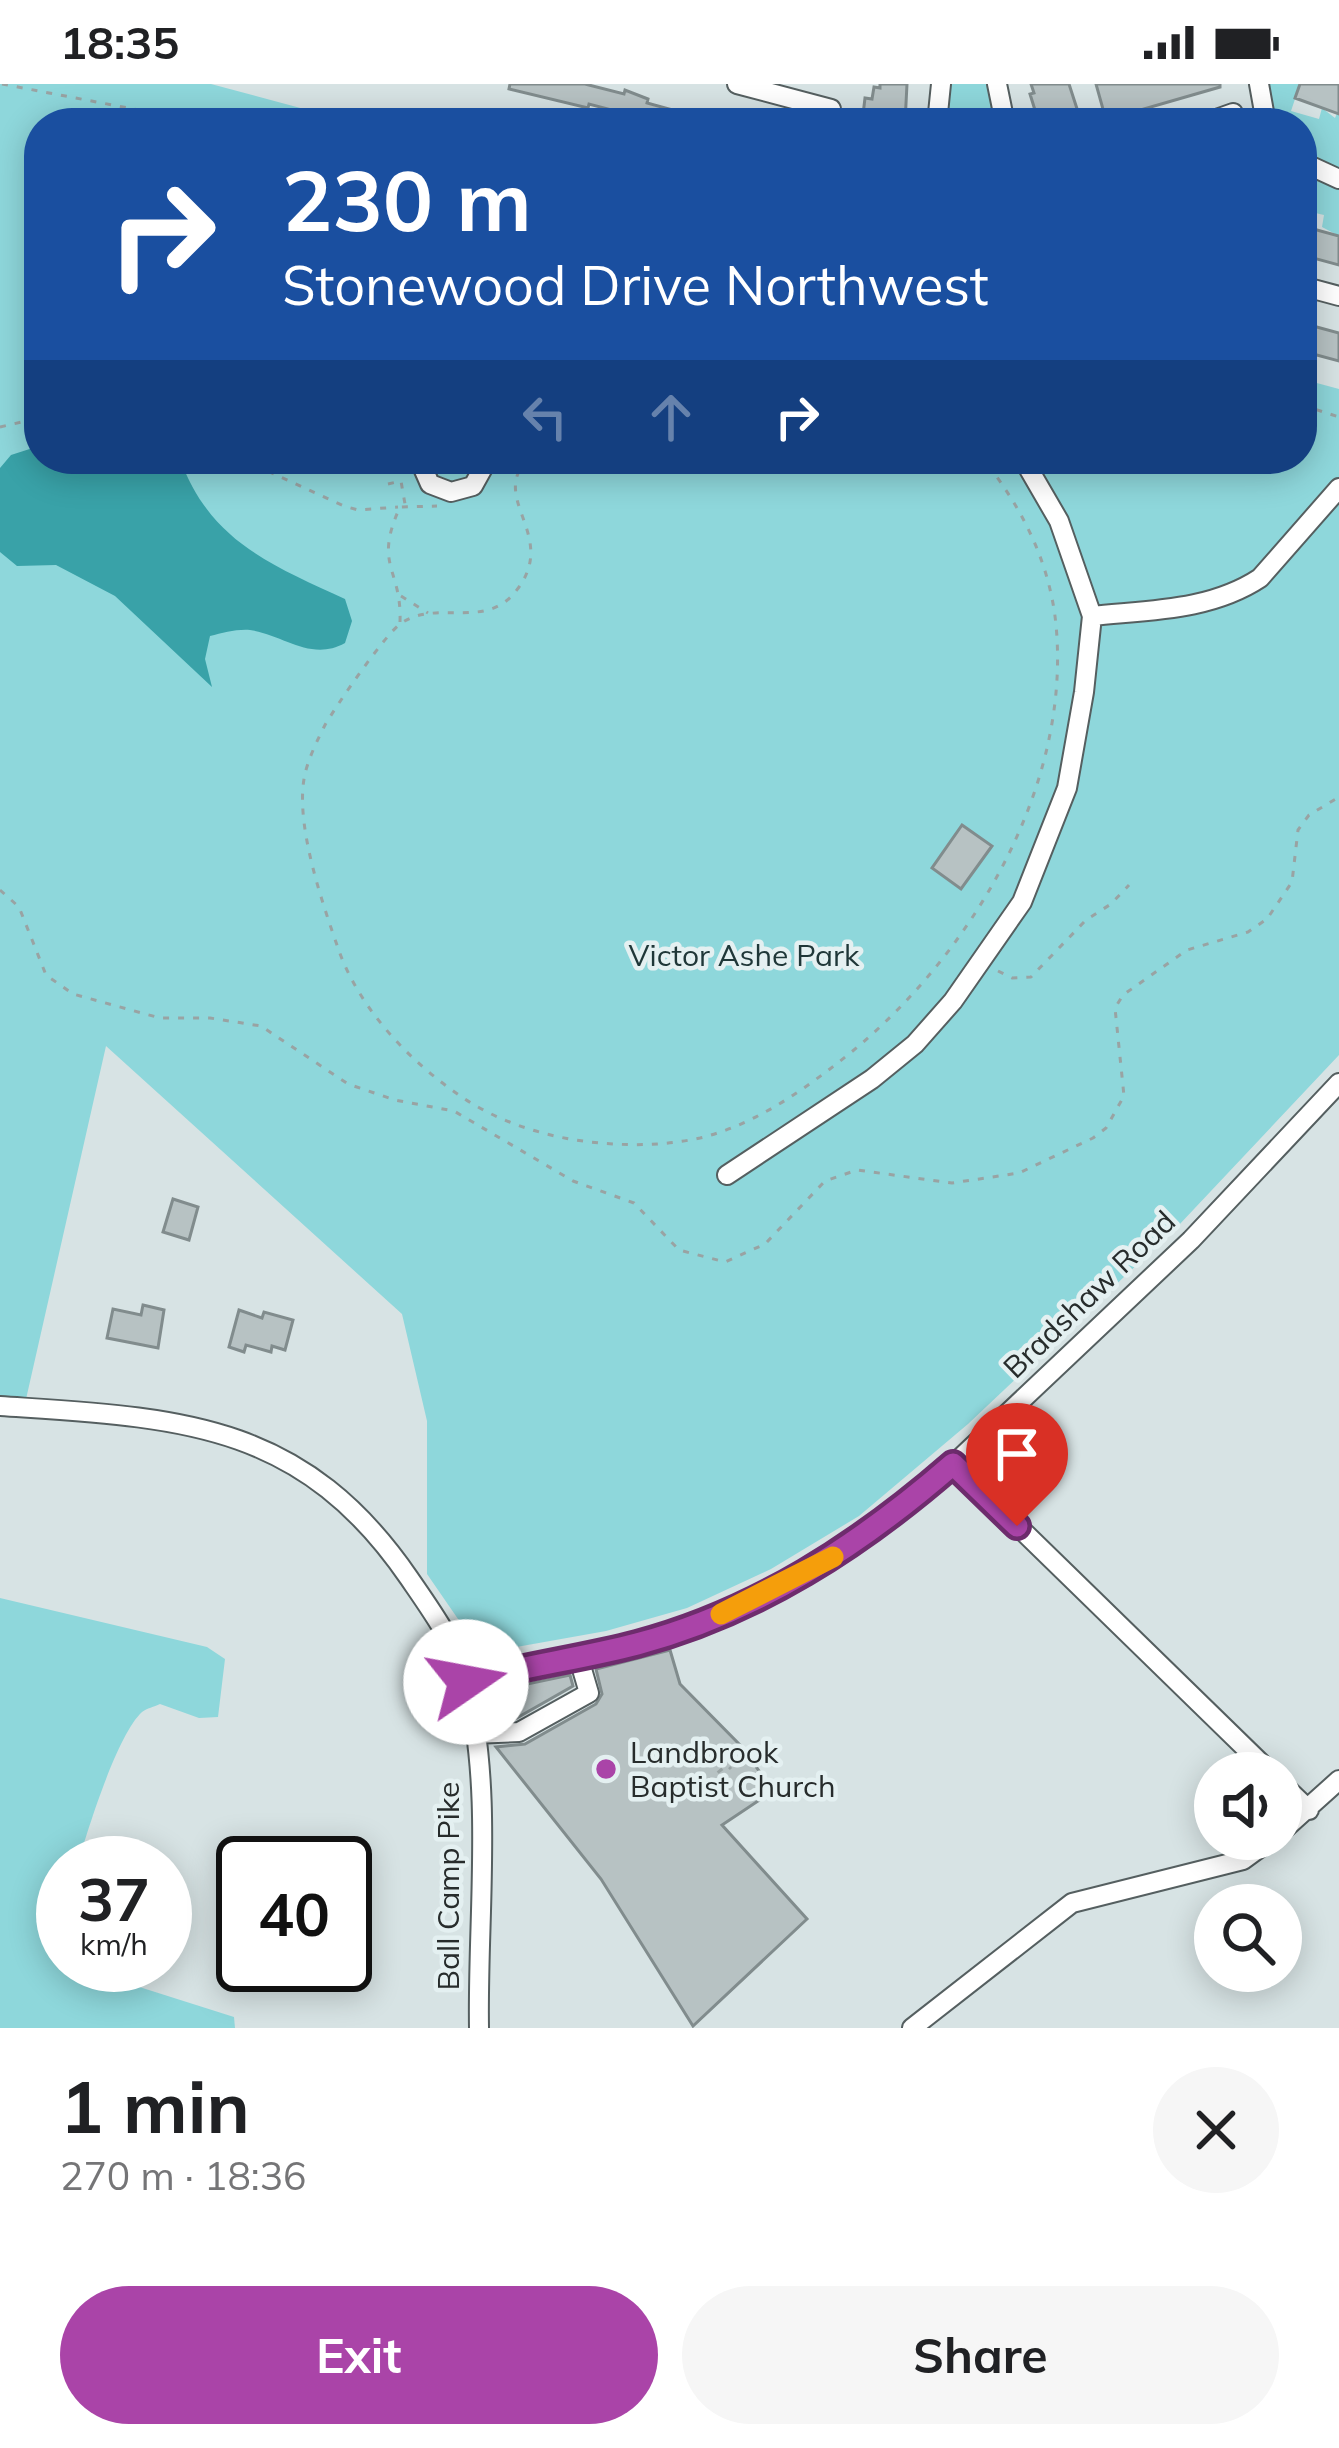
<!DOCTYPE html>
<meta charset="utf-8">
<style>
:root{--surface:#fff;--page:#f6f6f6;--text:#202124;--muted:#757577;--accent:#aa44a8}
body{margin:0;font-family:Mulish,sans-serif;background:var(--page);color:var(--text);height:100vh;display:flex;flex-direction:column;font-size:45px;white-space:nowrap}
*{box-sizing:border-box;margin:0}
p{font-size:39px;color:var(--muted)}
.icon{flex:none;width:66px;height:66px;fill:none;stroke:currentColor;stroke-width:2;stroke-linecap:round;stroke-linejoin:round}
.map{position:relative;height:1944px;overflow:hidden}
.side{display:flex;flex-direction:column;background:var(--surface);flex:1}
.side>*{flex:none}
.guide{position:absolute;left:24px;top:24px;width:1293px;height:366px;border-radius:48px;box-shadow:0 6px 30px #0003;background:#1a4fa0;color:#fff;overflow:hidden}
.controls{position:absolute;left:1194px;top:1668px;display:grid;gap:24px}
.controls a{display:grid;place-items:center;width:108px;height:108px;border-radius:50%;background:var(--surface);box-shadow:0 6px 30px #0003;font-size:60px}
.speed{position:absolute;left:36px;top:1752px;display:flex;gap:24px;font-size:60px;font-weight:700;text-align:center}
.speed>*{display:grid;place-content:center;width:156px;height:156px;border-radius:50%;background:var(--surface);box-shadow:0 6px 30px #0003;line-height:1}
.speed small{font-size:30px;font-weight:400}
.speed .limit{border:6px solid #111;border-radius:18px;background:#fff;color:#111}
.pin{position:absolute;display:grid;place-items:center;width:102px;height:102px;color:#fff;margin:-123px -51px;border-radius:50% 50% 50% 0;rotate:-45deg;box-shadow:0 0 12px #0007}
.pin .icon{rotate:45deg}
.me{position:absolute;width:132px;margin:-66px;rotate:78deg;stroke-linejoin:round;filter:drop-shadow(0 0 9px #0008)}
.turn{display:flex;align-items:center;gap:42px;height:252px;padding:0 60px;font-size:54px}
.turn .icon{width:156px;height:156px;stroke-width:2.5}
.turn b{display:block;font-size:84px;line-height:102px}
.lanes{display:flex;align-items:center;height:114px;padding:0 60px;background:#0003;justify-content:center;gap:60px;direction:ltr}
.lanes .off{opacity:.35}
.round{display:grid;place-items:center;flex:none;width:126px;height:126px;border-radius:63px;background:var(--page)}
.summary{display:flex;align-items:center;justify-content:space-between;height:204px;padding:0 60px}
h1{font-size:72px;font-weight:700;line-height:90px}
.primary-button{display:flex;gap:24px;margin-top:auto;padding:24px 60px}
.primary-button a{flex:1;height:138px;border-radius:72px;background:var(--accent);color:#fff;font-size:48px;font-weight:700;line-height:138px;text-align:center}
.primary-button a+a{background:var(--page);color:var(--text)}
.status{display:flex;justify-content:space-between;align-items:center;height:84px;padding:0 60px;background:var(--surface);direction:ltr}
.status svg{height:33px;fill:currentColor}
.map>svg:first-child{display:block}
</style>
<div class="status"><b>18:35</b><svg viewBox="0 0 49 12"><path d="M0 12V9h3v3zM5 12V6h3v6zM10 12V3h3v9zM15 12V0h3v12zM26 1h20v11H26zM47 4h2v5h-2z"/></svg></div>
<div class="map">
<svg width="1339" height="1944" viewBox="0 0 1339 1944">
<rect width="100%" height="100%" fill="#d7e3e4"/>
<path fill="#8ed7db" d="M0,0H211L356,39H39V375H1302V295L1339,305V971L1178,1142L968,1340L859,1432L771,1485L687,1524L606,1547L494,1567L478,1564L427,1490V1337L402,1230L106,962L24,1324L0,1322Z
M951,0H986L996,39L955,37L947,24Z
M1269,0H1300L1291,27L1319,35L1322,24L1335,34L1339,25V85L1302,68V39H1275Z
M1302,89L1339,105V152L1322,143L1324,131L1311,128L1302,158Z
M0,1514L207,1563L225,1575L218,1633L199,1634L160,1620C154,1623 147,1624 142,1628C117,1651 88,1745 78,1779H63V1832L51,1875L234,1933L235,1944H0Z"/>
<path fill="#39a2a8" d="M39,362V375H180C210,457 271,481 345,515L352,537L345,559C311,578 284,551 250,546C236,545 223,549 210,552L205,575L212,603L115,512L56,481L17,482L0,468V384L11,371Z"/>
<path fill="#b7c2c3" stroke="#818c8d" stroke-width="3" d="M510,0H585L624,10L625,6L648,15L647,19L705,35V39H661L589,20L588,24L509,5Z
M880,0H907L905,39H862L865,14L872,15L874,3L880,4Z
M1031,0H1069L1080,34L1039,39L1030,10L1034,9Z
M1096,0H1220V3L1106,36Z
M1300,0H1339V30L1295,14Z
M1306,143L1339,152V181L1302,171Z
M1302,239L1339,249V277L1302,267Z
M962,741L992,762L961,805L932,784Z
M173,1115L198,1123L189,1156L163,1148Z
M143,1221L164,1226L158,1264L107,1254L113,1225L141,1231Z
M239,1226L262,1234L264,1228L293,1236L285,1266L272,1262L271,1268L246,1261L244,1268L229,1263Z
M670,1566L680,1600L743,1664L773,1707L722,1741L807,1835L693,1942L601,1795L496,1663L525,1660L596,1620L602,1610L596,1585Z
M570,1591L573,1602L515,1635L488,1636L490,1620L508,1604Z"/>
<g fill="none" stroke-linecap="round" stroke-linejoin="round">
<defs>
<path id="minor" d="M737,0L831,25
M997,0L1005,39
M1259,0L1266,39
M937,39L941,0
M1205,39L1233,29
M1302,78L1339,95
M1302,202L1339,212
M419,375L430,400L451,408L473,402L488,375
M1092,532C1149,526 1210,527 1260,494L1339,404
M727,1091L872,995L915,960L953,917L1022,818L1067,704L1084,608L1092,532L1059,437L1023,375
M0,1322C175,1334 300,1335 409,1494C431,1526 456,1560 466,1598C494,1705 477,1834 479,1944
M954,1380L1271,1689
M466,1598L561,1579L667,1551L785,1500L868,1450L954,1380L1191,1156L1339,999
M473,1650L519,1648L589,1609L579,1575
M1281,1699L1309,1726
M1281,1748L1339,1696
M912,1944L1072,1819L1243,1776L1272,1755"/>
</defs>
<use href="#minor" stroke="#555f60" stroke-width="22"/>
<path stroke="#99a3a3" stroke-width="3" stroke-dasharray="6 9" stroke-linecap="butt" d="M2,0L207,39
M1302,321L1339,333
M0,343L39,334
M241,375L344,422L358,426L398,423
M528,375C488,415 560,452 516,507C485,547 436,514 400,540C384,552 336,622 325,641C317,657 307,677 304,695C296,743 322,818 338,864C358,923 409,977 459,1011C493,1035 534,1049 575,1056C617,1062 658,1063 700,1054C750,1042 795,1012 835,981C964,883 1072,709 1056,541C1050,479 1022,423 983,375
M388,400L401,397L405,420
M401,512L428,529
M400,538C402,484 373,482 400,423L437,422
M0,806L19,823L46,891L73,910L160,934H210L261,942L348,1000L395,1016L454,1027L573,1097L634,1119L679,1166L725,1178L765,1160L825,1097L857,1086L952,1099L1019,1089L1093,1054L1106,1044L1124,1012L1115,924L1123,911L1187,866L1248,848L1267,835L1292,798L1298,746L1309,731L1339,713
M998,887L1012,894L1031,893L1086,836L1111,820L1129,801
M706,1698L727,1681L731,1685"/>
<use href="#minor" stroke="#fff" stroke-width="18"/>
</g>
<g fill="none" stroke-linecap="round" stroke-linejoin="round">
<defs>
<path id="route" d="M466,1598C522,1582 580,1575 637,1560C757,1528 860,1461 953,1380L1017,1442"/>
</defs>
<use href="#route" stroke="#6e2c6d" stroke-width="30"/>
<use href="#route" stroke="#aa44a8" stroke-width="21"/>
<path stroke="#f59e0b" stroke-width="21" d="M721,1530L833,1473"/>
</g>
<circle fill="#aa44a8" stroke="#e4f0f1" stroke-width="4.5" cx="606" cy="1685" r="12"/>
<g text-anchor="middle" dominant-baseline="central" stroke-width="9" stroke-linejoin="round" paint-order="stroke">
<g font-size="30" fill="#1f3738" stroke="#e4f0f1">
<text x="744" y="871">Victor Ashe Park</text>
</g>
<g font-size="30" fill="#272c2c" stroke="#e4f0f1">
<text transform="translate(1089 1210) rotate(-44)">Bradshaw Road</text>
<text transform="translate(448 1802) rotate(-90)">Ball Camp Pike</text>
</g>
<g font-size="30" fill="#272c2c" stroke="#e4f0f1" text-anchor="start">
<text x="630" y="1668">Landbrook<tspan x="630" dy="34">Baptist Church</tspan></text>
</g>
</g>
</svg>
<div class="controls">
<a><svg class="icon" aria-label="sound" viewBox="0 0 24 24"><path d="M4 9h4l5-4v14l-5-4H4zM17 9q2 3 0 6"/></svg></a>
<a><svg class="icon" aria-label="search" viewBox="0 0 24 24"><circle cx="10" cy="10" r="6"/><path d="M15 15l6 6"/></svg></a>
</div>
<div class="speed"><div>37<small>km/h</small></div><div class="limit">40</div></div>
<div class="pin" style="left:1017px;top:1442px;background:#d93025"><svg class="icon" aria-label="arrive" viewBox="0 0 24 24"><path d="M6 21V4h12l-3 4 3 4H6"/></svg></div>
<svg class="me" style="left:466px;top:1598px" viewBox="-20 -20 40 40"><circle r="19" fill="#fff"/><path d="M0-13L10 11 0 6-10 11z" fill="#aa44a8"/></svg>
<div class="guide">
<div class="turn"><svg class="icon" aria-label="right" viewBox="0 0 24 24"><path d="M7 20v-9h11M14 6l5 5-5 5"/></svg><div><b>230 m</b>Stonewood Drive Northwest</div></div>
<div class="lanes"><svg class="icon off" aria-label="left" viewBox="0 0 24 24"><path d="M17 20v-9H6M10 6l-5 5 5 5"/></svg><svg class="icon off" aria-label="ahead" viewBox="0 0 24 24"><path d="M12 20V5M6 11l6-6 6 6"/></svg><svg class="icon" aria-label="right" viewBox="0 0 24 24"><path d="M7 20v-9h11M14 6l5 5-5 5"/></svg></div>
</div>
</div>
<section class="side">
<div class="summary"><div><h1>1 min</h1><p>270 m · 18:36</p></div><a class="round"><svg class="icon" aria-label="close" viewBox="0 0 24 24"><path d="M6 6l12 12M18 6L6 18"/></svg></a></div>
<div class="primary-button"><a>Exit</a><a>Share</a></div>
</section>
